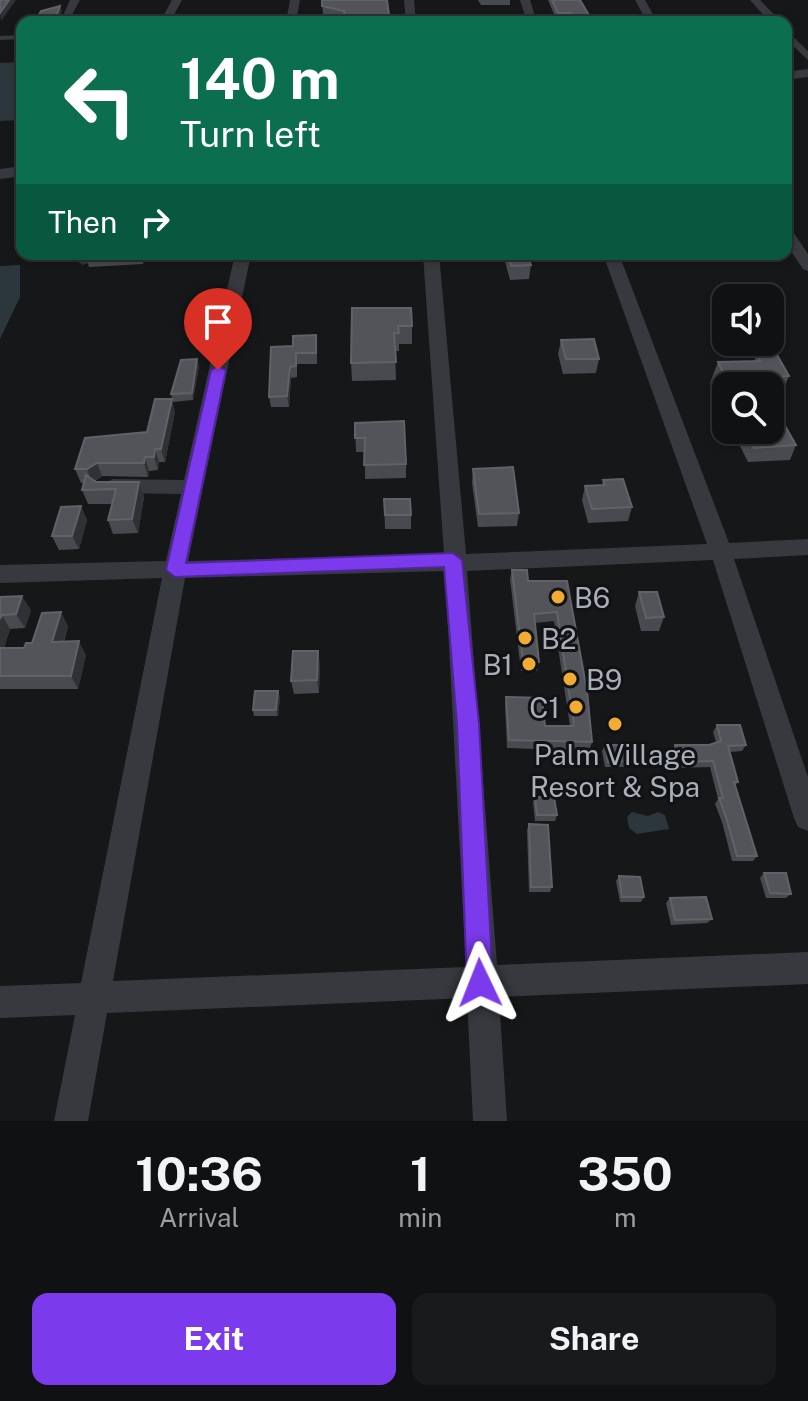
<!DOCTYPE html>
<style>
:root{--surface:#101113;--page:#191a1c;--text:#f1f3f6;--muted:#9c9da0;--line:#303133;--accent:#7c3aed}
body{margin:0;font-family:"Public Sans",sans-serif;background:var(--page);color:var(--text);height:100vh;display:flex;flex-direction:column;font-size:30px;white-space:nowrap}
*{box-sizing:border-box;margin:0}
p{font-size:26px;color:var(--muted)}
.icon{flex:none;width:44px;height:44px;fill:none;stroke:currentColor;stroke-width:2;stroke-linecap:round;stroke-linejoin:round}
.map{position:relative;height:1121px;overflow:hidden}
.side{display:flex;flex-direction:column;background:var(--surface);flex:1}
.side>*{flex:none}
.top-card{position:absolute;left:16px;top:16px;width:776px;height:244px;border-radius:16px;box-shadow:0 2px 6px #0004,0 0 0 2px var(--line);background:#0b6e4f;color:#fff;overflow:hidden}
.tools{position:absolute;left:712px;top:284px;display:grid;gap:16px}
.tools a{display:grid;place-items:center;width:72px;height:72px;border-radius:16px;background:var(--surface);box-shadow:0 2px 6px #0004,0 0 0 2px var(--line);font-size:40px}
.pin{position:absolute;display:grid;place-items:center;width:68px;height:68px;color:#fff;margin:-82px -34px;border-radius:50% 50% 50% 0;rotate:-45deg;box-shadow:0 0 8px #0007}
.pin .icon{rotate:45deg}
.me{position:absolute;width:88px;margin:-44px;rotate:358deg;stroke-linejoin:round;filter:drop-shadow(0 0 6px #0008)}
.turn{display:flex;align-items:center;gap:28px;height:168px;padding:0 32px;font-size:36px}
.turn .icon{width:104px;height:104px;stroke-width:2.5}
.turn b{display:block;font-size:56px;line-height:68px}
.then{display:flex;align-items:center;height:76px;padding:0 32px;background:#0003;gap:16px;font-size:30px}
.eta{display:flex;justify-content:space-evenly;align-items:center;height:136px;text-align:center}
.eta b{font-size:48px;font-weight:700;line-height:56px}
.primary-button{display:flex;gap:16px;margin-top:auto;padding:16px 32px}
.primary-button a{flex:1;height:92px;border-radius:16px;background:var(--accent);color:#fff;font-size:32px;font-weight:700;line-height:92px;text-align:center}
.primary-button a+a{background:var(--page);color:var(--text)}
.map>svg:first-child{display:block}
</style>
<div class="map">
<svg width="808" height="1121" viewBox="0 0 808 1121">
<rect width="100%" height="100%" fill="#161719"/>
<path fill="#2c363d" d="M22,62V120L0,121V63Z
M20,265V297L0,339V266Z
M632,812L648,816L658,812L665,815L669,829L637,834L629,828L627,817Z"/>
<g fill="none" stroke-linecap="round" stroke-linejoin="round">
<path fill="#37393e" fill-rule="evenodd" d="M22,35V39L0,40V36Z"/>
<path fill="#37393e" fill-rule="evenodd" d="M70,0H80L68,22H60Z
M172,0H182L170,22H160Z
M290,0H300L296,22H286Z
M404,0H414L416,22H406Z
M520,0H530L537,22H527Z
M635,0H645L657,22H647Z
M750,0H760L781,22H770Z
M786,30L808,51V60L786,39Z
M786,228L791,229L808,254V271L803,269L786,244Z
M77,254H93L88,263L83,265L75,260Z
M235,254H251L188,561L444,554L423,254H439L466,554L707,544L603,254H619L729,543L808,539V555L734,559L808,777V831L798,827L794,818L713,560L467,571L497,965L808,952V984L499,997L507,1121H473L467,998L107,1013L88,1121H54L75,1015L0,1018V986L81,983L162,578L0,583V565L166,561L181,494L112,493L102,486L112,479L184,480ZM445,571L466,967L113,981L185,578Z"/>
<path fill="#37393e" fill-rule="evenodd" d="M808,69V77L786,80V72Z
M22,166V176L0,179V169Z"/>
</g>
<path fill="#474a4e" d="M322,0L389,15V22H345L344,19L323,14Z
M478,0H510V5H481Z
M548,0H580L593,22L557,21Z
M88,254H146L143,264L89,267L86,258Z
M504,254H527L531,265L529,279L510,280L504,258Z
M352,308L412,326V344H399V351H395L396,380L352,381L351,363Z
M561,340L599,359L596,373L563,374L558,354Z
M317,346V364H297V377L291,378L289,407H271L269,397L271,347Z
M757,355L789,376L780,397L770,398V386H726V402H719L710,383L718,362L754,361Z
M199,366L193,400L173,402L171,394Z
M175,412L165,462H159L158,470L149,471L148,477L102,476L95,481L96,482H139L144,497L138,533L113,534L108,520L112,504H88L82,490L84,483H81L75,469L147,432Z
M355,423L406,464V478L365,479V452H356Z
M741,430H770L796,445L790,460L748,462L737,440Z
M473,469L519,513L517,526L478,527L472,483Z
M603,480L632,507L628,521L588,523L582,500L585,486L602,485Z
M384,499L411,515V529H385Z
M81,506L87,520L79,549L59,550L52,536Z
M512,570L528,581H567L592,742L589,751L507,748L505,706L506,697L545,726H570L554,621L535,623L539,662L537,671H521L510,579Z
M639,592L664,617L659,631H641L635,606Z
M0,597L31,610L25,628L10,629L4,648H24L32,643L68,626L64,642L86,655L78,689H0Z
M320,664L319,693L294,694L291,681Z
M280,697L278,716H254L253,710Z
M717,725L746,745L742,751L730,752L738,782L735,786L757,856L753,861H732L722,822L715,804L718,799L710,767L675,768L672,751L675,745H709L716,742L713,732Z
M605,745L626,761L624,767H605L602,751Z
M535,797L557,815L555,821H535L533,802Z
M529,824L552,887L550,892H529L527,830Z
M764,873L791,894L786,898H766L760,878Z
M619,876L644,897L641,902H620L616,881Z
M670,898L712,919L707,923L671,925L666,903Z"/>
<path fill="#2f3134" d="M9,0H16L1,21L0,13Z
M60,6L62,11L58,21L59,19L60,22H57L56,17Z
M141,254H146L143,264Z
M197,359L199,366L193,400L192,393Z
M290,367L291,378L289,407L287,396Z
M172,399L175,412L165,462L161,449Z
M155,449L159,462L158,470L154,457Z
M145,457L149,471L148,477L144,463Z
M97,463L102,476L92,482L87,469Z
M139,482L144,497L138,533L132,519Z
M81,506L87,520L79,549L72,536Z
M22,596L31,610L25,628L16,614Z
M61,612L68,626L59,656L52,642Z
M2,615L10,629L0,660V619Z
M79,641L86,655L78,689L71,676Z
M318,651L320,664L319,693L317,680Z
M278,691L280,697L278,716L276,710Z"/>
<path fill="#525459" stroke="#606268" stroke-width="2" d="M0,0H9L0,13Z
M322,0H387L389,15L367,16L368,22H346L344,11L322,6Z
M552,0H580L593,22H575L571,13H558Z
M60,6L56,17L59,19L57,22H35L41,11Z
M88,254H141L86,258Z
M508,254H527L531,265L511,266Z
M352,308H411L412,326H398L399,333H394L396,362L351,363Z
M316,335V353H296V366L290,367L287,396L269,397L271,347L293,346V336Z
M594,339L599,359H566L561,340Z
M757,355H777L789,376L727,381L718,362L760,361Z
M197,359L192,393L171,394L181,360Z
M155,399H172L161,449H155L154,457H145L144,463H97L87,469H75L85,438L147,432Z
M404,421L406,464L364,465L365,438H355V423Z
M784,424L796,445L754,448L744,430H770V425Z
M513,467L519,513L479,514L473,469Z
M86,475L96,482H139L132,519L108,520L116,489L82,490Z
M623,479L632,507L592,509L585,486L605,485L603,480Z
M384,499H410L411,515H385Z
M81,506L72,536H52L61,507Z
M512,570H527L528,581H567L587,691L592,742L509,740L506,697L542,698L545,726H574L557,612L534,614L539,662H523Z
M639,592H657L664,617L646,618Z
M22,596L16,614L2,615L0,619V597Z
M61,612L52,642L79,641L71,676H0V648H24L26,643H32L42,613Z
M293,651H318L317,680L291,681Z
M255,691H278L276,710H253Z
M717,725H740L746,745L728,746L738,782H734L757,856H737L726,817L719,798H723L713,761L678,762L675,745H709L721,741Z
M605,745H624L626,761L608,762Z
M535,797H554L557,815H537Z
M529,824L548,825L552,887H531Z
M764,873H786L791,894L770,893Z
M619,876L640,877L644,897H622Z
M706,897L712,919L675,920L670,898Z"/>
<path fill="#7c3aed" stroke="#51269a" stroke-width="2" d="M218,366L226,370L186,563L453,553L462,560L479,724L493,983L489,993L480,996L471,993L467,983L457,724L444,567L175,577L166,570L211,370Z"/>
<g fill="#f2ac35" stroke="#111214" stroke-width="3">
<circle cx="558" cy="597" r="8"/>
<circle cx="525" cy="638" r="8"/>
<circle cx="529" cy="664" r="8"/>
<circle cx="570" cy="679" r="8"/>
<circle cx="576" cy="707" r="8"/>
<circle cx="615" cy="724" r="8"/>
</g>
<g text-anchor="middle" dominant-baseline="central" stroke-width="6" stroke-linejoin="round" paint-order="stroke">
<g font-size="28" fill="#a9aeb8" stroke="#111214" text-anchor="start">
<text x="574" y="597">B6</text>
<text x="541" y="638">B2</text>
<text x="513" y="664" text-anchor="end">B1</text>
<text x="586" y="679">B9</text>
<text x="560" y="707" text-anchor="end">C1</text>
<text x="615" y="754" text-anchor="middle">Palm Village<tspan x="615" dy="32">Resort &amp; Spa</tspan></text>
</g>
</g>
</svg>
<div class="tools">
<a><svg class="icon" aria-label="sound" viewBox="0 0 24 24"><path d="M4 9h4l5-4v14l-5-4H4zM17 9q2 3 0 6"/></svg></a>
<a><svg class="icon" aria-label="search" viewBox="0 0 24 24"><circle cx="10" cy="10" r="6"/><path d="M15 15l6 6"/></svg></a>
</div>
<div class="pin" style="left:218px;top:370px;background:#d93025"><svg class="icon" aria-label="arrive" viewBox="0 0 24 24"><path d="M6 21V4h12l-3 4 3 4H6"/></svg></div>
<svg class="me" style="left:480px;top:983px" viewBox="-20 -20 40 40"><path d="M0-17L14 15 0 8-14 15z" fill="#7c3aed" stroke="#fff" stroke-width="4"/></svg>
<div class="top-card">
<div class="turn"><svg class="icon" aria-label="left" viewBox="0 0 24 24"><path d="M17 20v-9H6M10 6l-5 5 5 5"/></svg><div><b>140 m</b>Turn left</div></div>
<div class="then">Then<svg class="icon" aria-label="right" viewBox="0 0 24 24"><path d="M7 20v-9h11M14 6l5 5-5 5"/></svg></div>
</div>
</div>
<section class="side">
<div class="eta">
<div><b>10:36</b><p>Arrival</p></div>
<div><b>1</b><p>min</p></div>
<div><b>350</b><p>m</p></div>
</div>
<div class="primary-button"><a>Exit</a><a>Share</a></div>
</section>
